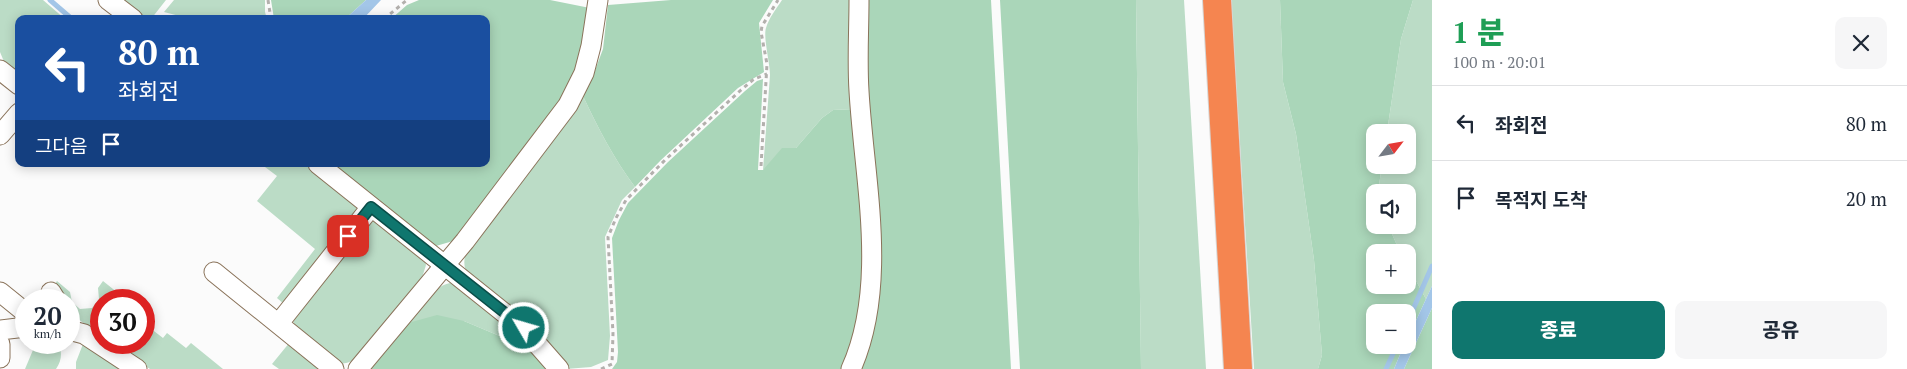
<!DOCTYPE html>
<html lang="ko">
<meta charset="utf-8">
<style>
:root{--surface:#fff;--page:#f6f6f7;--text:#1f2937;--muted:#747a83;--line:#e0e1e3;--accent:#0f766e}
body{margin:0;font-family:"PT Serif","Noto Sans KR",serif;background:var(--page);color:var(--text);height:100vh;display:flex;flex-direction:column;font-size:19px;white-space:nowrap}
*{box-sizing:border-box;margin:0}
p{font-size:16px;color:var(--muted)}
.icon{flex:none;width:28px;height:28px;fill:none;stroke:currentColor;stroke-width:2;stroke-linecap:round;stroke-linejoin:round}
.map{position:relative;flex:1;overflow:hidden}
.side{display:flex;flex-direction:column;background:var(--surface);width:475px}
.side>*{flex:none}
.banner{position:absolute;left:15px;top:15px;width:475px;height:152px;border-radius:10px;box-shadow:0 2px 12px #0003;background:#1a4fa0;color:#fff;overflow:hidden}
.needle{width:32px;rotate:59deg}
.fabs{position:absolute;left:1366px;top:124px;display:grid;gap:10px}
.fabs a{display:grid;place-items:center;width:50px;height:50px;border-radius:10px;background:var(--surface);box-shadow:0 2px 12px #0003;font-size:25px}
.speed{position:absolute;left:15px;top:289px;display:flex;gap:10px;font-size:25px;font-weight:700;text-align:center}
.speed>*{display:grid;place-content:center;width:65px;height:65px;border-radius:50%;background:var(--surface);box-shadow:0 2px 12px #0003;line-height:1}
.speed small{font-size:12px;font-weight:400}
.speed .limit{border:8px solid #d22;background:#fff;color:#111}
.pin{position:absolute;display:grid;place-items:center;width:42px;height:42px;color:#fff;margin:-21px;border-radius:10px;box-shadow:0 2px 8px #0006}
.me{position:absolute;width:55px;margin:-28px;rotate:308deg;stroke-linejoin:round;filter:drop-shadow(0 0 4px #0008)}
.turn{display:flex;align-items:center;gap:18px;height:105px;padding:0 20px;font-size:22px}
.turn .icon{width:65px;height:65px;stroke-width:2.5}
.turn b{display:block;font-size:35px;line-height:42px}
.then{display:flex;align-items:center;height:48px;padding:0 20px;background:#0003;gap:10px;font-size:19px}
.round{display:grid;place-items:center;flex:none;width:52px;height:52px;border-radius:10px;background:var(--page)}
.overview{display:flex;align-items:center;justify-content:space-between;height:85px;padding:0 20px}
h1{font-size:30px;font-weight:800;line-height:38px;color:#1e9e55}
.cta{display:flex;gap:10px;margin-top:auto;padding:10px 20px}
.cta a{flex:1;height:58px;border-radius:10px;background:var(--accent);color:#fff;font-size:20px;font-weight:800;line-height:58px;text-align:center}
.cta a+a{background:var(--page);color:var(--text)}
ul{padding:0;list-style:none}
li{display:flex;align-items:center;gap:15px;height:75px;padding:0 20px;border-top:1px solid var(--line)}
li div{flex:1}
li b{display:block;font-size:19px}
li em{font-style:normal}
main{display:flex;flex:1;min-height:0}
.map>svg:first-child{display:block}
</style>
<main>
<div class="map">
<svg width="1432" height="369" viewBox="0 0 1432 369">
<rect width="100%" height="100%" fill="#fbfbfb"/>
<path fill="#bbdcc6" d="M0,0H43L65,19H19V75L5,64L0,52Z
M122,0H166L151,19H146Z
M174,0H265V12L267,19H191L164,12Z
M782,0H851L855,109L833,110L822,118L796,148L763,170L770,75C770,63 763,37 766,28C769,18 776,9 782,0Z
M1136,0H1184L1206,369H1141Z
M1231,0H1280L1283,82L1296,134L1314,260L1322,355L1318,369H1254Z
M1413,0H1432V286L1426,299L1408,266V252H1400L1388,225H1408V192H1378L1382,165H1408V132H1387L1401,39Z
M583,96C598,128 614,159 635,187L622,200L605,237L610,336L608,360L591,367L566,369L469,278C464,268 463,263 466,252L575,112Z
M261,164H310L358,207L354,217L285,305L277,298L315,249L257,201L277,176Z
M374,221L383,222L424,255L426,265L421,281L362,354C354,360 348,365 337,363L297,330L293,321L295,311L366,223Z
M57,281L70,292L72,302L80,309L92,308L99,299L98,288L103,281L118,293L114,298L115,300H101V336L74,316L69,309V300H63L53,287Z
M450,283L459,284L518,330L510,336L502,337L464,321L408,323C420,308 431,287 450,283Z
M150,328L163,338L167,333L186,348L191,343L223,369H150L111,343L144,342V334Z
M290,342L324,369H279L272,364Z
M55,344L60,347C62,355 61,362 56,369H25L33,350Z
M83,344L124,369H76V362Z"/>
<path fill="#aad6b9" d="M271,0H366L345,19H274Z
M419,0H550L590,8L580,56L569,89L453,241L436,246L426,243L326,164H486V19H391L407,5Z
M671,0H773L759,23L764,72L738,88L661,160L635,187C614,159 598,128 583,96L591,81L603,49L608,5Z
M866,0H991L1011,369H857L871,322Z
M1000,0H1136L1141,369H1020Z
M1280,0H1413L1401,39L1387,132H1375V165H1382L1378,192H1375V225H1388L1400,252H1375V285H1408V266L1426,299L1408,338V312H1375V345H1404L1394,369H1318L1322,355L1314,260L1296,134L1283,82Z
M763,79L758,170H763L782,148H796L822,118L833,110L855,109L866,225L861,308L842,369H612L617,362L618,352L612,238L619,220L628,203L668,162L745,91L757,81Z
M1432,308V369H1404Z
M437,315L464,321L502,337L510,336L518,330L553,369H368L408,323Z"/>
<path fill="#a3c6e8" d="M366,0H381L363,19H345Z
M1432,286V308L1404,369H1394L1404,345H1408V338Z"/>
<g fill="none" stroke-linecap="round" stroke-linejoin="round">
<path stroke="#a3c6e8" stroke-width="5" d="M50,0L72,19
M169,19H174
M1408,321L1432,266
M1386,369L1397,345"/>
<defs>
<path id="minor" d="M108,0L133,19
M0,70L19,85
M0,135L19,113
M318,164L523,328L559,369
M214,272L334,369
M0,292L26,313
M51,292L56,300
M279,323L371,207
M0,330L26,327
M69,330L84,334L137,369
M0,344V358
M358,369L465,241L568,105L584,73L591,46L598,0
M851,369C889,284 864,180 859,91C857,61 859,30 859,0"/>
<path id="highway" d="M1217,0L1238,369"/>
</defs>
<use href="#minor" stroke="#8a735a" stroke-width="21"/>
<use href="#highway" stroke="#d6d5d3" stroke-width="30"/>
<path stroke="#b3b0ad" stroke-width="3" stroke-dasharray="4 4" stroke-linecap="butt" d="M268,0L271,19
M384,19L407,0
M761,166L767,64L761,32L762,26L778,0
M601,369L612,364L613,334L608,237L616,218L626,200L665,160L741,90L754,79L767,74"/>
<use href="#minor" stroke="#fff" stroke-width="19"/>
<use href="#highway" stroke="#f58550" stroke-width="28"/>
</g>
<g fill="none" stroke-linecap="round" stroke-linejoin="round">
<defs>
<path id="route" d="M348,236L371,207L524,328"/>
</defs>
<use href="#route" stroke="#0a4d48" stroke-width="12"/>
<use href="#route" stroke="#0f766e" stroke-width="9"/>
</g>
</svg>
<div class="fabs">
<a><svg class="needle" viewBox="-14 -14 28 28"><path d="M0-13l5 13h-10z" fill="#e53935"/><path d="M0 13l5-13h-10z" fill="#747a83"/></svg></a>
<a><svg class="icon" aria-label="sound" viewBox="0 0 24 24"><path d="M4 9h4l5-4v14l-5-4H4zM17 9q2 3 0 6"/></svg></a>
<a>+</a>
<a>−</a>
</div>
<div class="speed"><div>20<small>km/h</small></div><div class="limit">30</div></div>
<div class="pin" style="left:348px;top:236px;background:#d93025"><svg class="icon" aria-label="arrive" viewBox="0 0 24 24"><path d="M6 21V4h12l-3 4 3 4H6"/></svg></div>
<svg class="me" style="left:524px;top:328px" viewBox="-20 -20 40 40"><circle r="17" fill="#0f766e" stroke="#fff" stroke-width="3"/><path d="M0-11L8 9 0 5-8 9z" fill="#fff"/></svg>
<div class="banner">
<div class="turn"><svg class="icon" aria-label="left" viewBox="0 0 24 24"><path d="M17 20v-9H6M10 6l-5 5 5 5"/></svg><div><b>80 m</b>좌회전</div></div>
<div class="then">그다음<svg class="icon" aria-label="arrive" viewBox="0 0 24 24"><path d="M6 21V4h12l-3 4 3 4H6"/></svg></div>
</div>
</div>
<section class="side">
<div class="overview"><div><h1>1 분</h1><p>100 m · 20:01</p></div><a class="round"><svg class="icon" aria-label="close" viewBox="0 0 24 24"><path d="M6 6l12 12M18 6L6 18"/></svg></a></div>
<ul>
<li><svg class="icon" aria-label="left" viewBox="0 0 24 24"><path d="M17 20v-9H6M10 6l-5 5 5 5"/></svg><div><b>좌회전</b></div><em>80 m</em></li>
<li><svg class="icon" aria-label="arrive" viewBox="0 0 24 24"><path d="M6 21V4h12l-3 4 3 4H6"/></svg><div><b>목적지 도착</b></div><em>20 m</em></li>
</ul>
<div class="cta"><a>종료</a><a>공유</a></div>
</section>
</main>
